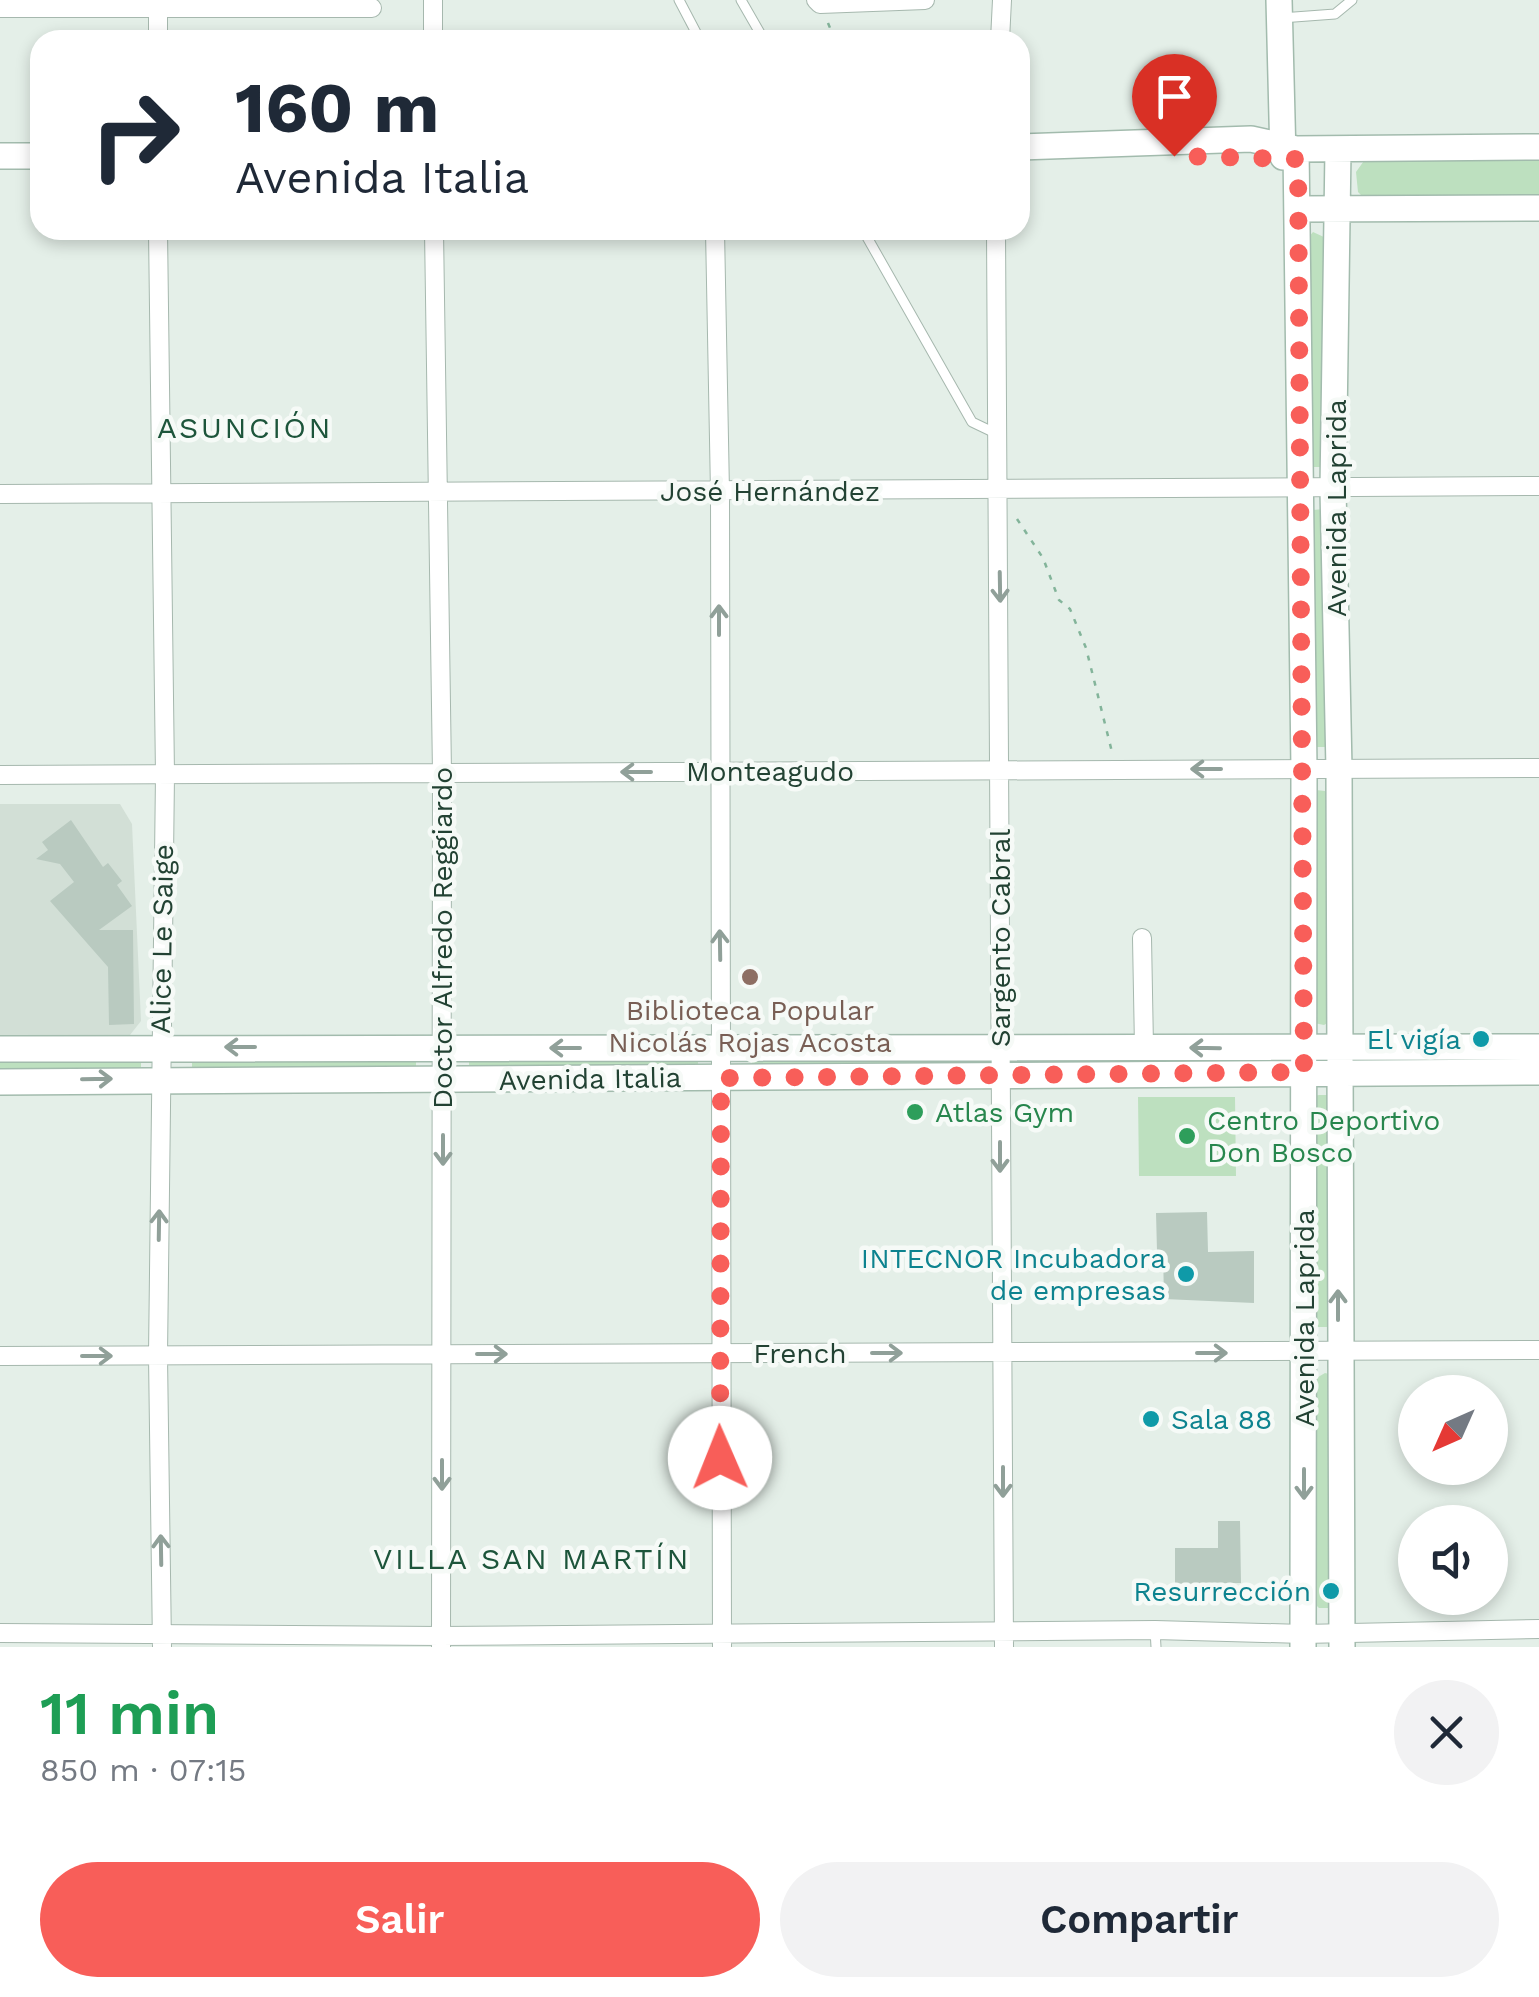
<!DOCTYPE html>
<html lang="es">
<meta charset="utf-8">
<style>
:root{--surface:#fff;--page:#f2f2f3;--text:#1f2937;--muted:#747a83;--accent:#f85e59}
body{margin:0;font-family:"Work Sans",sans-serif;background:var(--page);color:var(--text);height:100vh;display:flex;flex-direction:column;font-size:38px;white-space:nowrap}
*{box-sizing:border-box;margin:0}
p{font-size:32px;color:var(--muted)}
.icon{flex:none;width:55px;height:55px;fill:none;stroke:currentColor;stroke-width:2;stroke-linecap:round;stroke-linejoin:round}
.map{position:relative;height:1647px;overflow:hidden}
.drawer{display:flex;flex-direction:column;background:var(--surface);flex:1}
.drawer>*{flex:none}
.banner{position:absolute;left:30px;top:30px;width:1000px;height:210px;border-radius:30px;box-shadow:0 5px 15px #0003;background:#fff;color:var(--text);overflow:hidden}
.needle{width:65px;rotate:225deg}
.tools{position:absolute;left:1398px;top:1375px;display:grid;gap:20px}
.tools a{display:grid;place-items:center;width:110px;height:110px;border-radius:50%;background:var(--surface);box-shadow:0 5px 15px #0003;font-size:50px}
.pin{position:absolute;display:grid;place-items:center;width:85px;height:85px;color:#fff;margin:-102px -42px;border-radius:50% 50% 50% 0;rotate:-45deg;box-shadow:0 0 10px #0007}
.pin .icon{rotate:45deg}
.me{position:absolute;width:110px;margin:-55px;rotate:359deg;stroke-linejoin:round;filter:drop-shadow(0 0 8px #0008)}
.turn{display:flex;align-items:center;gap:35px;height:210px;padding:0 40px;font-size:45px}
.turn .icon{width:130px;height:130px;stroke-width:2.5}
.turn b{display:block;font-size:70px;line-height:85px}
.round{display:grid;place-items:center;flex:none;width:105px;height:105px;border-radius:52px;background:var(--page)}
.overview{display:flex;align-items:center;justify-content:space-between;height:170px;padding:0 40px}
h1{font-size:60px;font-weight:600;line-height:75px;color:#1e9e55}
.primary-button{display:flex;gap:20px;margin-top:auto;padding:20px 40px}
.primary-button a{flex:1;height:115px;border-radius:60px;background:var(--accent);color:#fff;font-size:40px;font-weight:600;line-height:115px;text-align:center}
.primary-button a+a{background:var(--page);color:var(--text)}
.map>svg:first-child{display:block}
</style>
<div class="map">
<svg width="1539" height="1647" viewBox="0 0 1539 1647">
<rect width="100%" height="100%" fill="#e4efe8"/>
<path fill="#d2dfd6" d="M0,804H120L132,824L141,1021L126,1040H0Z"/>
<path fill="#bde0bf" d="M1539,156V201L1369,203L1358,192L1356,172L1366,158Z
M1313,232L1326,238V467H1312L1308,238Z
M1324,509L1327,747H1315L1310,517L1313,510Z
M1316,790L1325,791L1333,798L1329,1022L1324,1025L1314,1023Z
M973,1053V1064L752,1068V1057Z
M469,1055H698V1069H469Z
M416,1056V1069L192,1070V1057Z
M1025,1059H1257L1258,1062L1025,1064Z
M0,1060H141V1073L0,1074Z
M1319,1095H1329L1333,1321L1327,1327H1317L1313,1321L1314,1096Z
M1138,1097H1235L1236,1176H1139Z
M1325,1373L1329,1374L1330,1608H1319L1314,1603L1313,1380Z"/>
<path fill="#b9cac0" d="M71,820L103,867L108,863L122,881L117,885L132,906L99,930H133L134,1024L109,1025L108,967L50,901L74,882L60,864L36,859L48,850L42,842Z
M1207,1212L1208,1252L1254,1251V1303L1164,1299L1163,1251H1157L1156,1213Z
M1218,1521H1240L1241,1583L1175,1584V1548H1218Z"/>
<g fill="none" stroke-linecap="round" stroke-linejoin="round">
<defs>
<path id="lane" d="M679,0L700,40
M741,0L764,40
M1281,18L1335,14L1352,0
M863,230L972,422L995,433
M1155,1630L1156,1647"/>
<path id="street" d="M433,0V40
M816,0L820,4L925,0
M0,8H372
M158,40V0
M1000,40L1002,0
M158,230L165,775L158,1356L162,1647
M434,230L442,773L441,1647
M715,230L720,492L722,1647
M996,230L1004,1647
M0,494L1539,486
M0,775L1539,768
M1142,938L1144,1047
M0,1356L1539,1350
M0,1633L441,1636L1155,1630L1303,1634L1539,1629"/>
<path id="secondary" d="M1279,0L1283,157
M1020,147L1251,139L1296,149L1539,147
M1296,149L1304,769L1303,1647
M1338,150L1333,489L1339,769L1342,1647
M0,156H40
M1300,209L1539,208
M0,1049L1539,1047
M0,1082L1539,1072"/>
</defs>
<use href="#lane" stroke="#a6b8ae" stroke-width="11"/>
<use href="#street" stroke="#a6b8ae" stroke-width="20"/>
<use href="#secondary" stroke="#a2bbad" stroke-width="28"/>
<path stroke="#83b49a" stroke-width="2.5" stroke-dasharray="5 8" stroke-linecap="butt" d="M828,23L835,40
M1017,519L1043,558L1059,600L1070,609L1086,648L1112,752"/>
<use href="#lane" stroke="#fff" stroke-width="9"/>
<use href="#street" stroke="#fff" stroke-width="18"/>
<use href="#secondary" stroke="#fff" stroke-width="25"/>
</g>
<defs><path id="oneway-shaft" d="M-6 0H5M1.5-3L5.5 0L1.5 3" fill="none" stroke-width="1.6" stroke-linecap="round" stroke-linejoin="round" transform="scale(2.5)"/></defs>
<g stroke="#90a099">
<use href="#oneway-shaft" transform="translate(1000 587) rotate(89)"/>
<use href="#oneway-shaft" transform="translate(719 620) rotate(-90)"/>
<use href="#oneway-shaft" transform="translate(1206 769) rotate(-180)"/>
<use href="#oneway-shaft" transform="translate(636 772) rotate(180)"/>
<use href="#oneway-shaft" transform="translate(720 945) rotate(-91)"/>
<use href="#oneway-shaft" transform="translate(240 1047) rotate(-180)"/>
<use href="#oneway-shaft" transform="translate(565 1048) rotate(-180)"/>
<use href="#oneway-shaft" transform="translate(1205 1048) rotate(-179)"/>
<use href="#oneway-shaft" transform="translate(97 1079) rotate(-1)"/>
<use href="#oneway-shaft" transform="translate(443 1150) rotate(90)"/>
<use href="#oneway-shaft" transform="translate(1000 1157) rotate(90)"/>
<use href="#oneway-shaft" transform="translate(159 1225) rotate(-89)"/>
<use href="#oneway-shaft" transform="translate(1338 1305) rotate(-90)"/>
<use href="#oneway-shaft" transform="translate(887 1353)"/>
<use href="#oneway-shaft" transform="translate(1212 1353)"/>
<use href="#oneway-shaft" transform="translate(492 1354)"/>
<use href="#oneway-shaft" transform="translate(97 1356)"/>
<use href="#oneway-shaft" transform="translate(442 1475) rotate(90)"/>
<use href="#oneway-shaft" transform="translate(1003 1482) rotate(90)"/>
<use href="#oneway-shaft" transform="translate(1304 1484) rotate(90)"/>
<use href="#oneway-shaft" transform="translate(161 1550) rotate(-91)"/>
</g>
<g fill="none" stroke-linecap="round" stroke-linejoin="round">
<path stroke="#f85e59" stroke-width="18" stroke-dasharray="0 32.4" d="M720,1458L721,1078L1304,1072L1298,159L1174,156"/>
</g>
<circle fill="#8d6e63" stroke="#f6faf7" stroke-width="4" cx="750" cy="977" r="10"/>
<g fill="#0f9aa8" stroke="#f6faf7" stroke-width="4">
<circle cx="1481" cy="1039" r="10"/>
<circle cx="1186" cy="1274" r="10"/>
<circle cx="1151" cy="1419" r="10"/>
<circle cx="1331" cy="1591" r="10"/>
</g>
<g fill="#2e9e5b" stroke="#f6faf7" stroke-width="4">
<circle cx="915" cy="1112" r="10"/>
<circle cx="1187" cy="1136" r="10"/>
</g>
<g text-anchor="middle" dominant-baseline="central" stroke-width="9" stroke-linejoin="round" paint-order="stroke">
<g font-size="28" fill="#224233" stroke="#f6faf7">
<text x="770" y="491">José Hernández</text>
<text transform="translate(1336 508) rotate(-90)">Avenida Laprida</text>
<text x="770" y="771">Monteagudo</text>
<text transform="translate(442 938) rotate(-90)">Doctor Alfredo Reggiardo</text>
<text transform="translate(1000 938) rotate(-90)">Sargento Cabral</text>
<text transform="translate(162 939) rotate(-89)">Alice Le Saige</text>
<text transform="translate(590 1079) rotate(-1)">Avenida Italia</text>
<text transform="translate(1304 1318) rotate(-90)">Avenida Laprida</text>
<text x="800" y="1353">French</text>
</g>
<g font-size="28" fill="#785e54" stroke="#f6faf7">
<text x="750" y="1010">Biblioteca Popular<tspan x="750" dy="32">Nicolás Rojas Acosta</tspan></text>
</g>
<g font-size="28" fill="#0d838f" stroke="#f6faf7" text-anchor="end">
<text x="1461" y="1039">El vigía</text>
<text x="1166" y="1258">INTECNOR Incubadora<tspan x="1166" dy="32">de empresas</tspan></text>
<text x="1171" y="1419" text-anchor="start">Sala 88</text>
<text x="1311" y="1591">Resurrección</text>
</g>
<g font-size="28" fill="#27864d" stroke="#f6faf7" text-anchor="start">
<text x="935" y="1112">Atlas Gym</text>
<text x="1207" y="1120">Centro Deportivo<tspan x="1207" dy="32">Don Bosco</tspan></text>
</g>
<g font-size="30" letter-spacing="2.5" fill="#1d553b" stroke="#f6faf7">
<text x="245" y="427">ASUNCIÓN</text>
<text x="532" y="1558">VILLA SAN MARTÍN</text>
</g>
</g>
</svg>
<div class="tools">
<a><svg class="needle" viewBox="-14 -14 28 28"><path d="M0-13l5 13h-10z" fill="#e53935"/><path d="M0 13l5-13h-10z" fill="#747a83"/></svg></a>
<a><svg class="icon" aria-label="sound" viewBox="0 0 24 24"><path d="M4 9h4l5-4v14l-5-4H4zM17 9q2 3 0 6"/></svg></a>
</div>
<div class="pin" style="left:1174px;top:156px;background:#d93025"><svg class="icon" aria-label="arrive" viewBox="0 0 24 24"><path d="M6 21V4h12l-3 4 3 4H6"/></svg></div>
<svg class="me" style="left:720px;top:1458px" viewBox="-20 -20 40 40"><circle r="19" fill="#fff"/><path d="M0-13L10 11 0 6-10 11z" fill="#f85e59"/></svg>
<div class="banner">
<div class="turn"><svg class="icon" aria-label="right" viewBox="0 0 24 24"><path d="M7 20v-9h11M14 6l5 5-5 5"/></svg><div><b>160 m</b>Avenida Italia</div></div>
</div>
</div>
<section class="drawer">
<div class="overview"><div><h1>11 min</h1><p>850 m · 07:15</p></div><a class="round"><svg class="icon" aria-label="close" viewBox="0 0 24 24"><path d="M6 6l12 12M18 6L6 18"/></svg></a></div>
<div class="primary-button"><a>Salir</a><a>Compartir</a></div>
</section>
